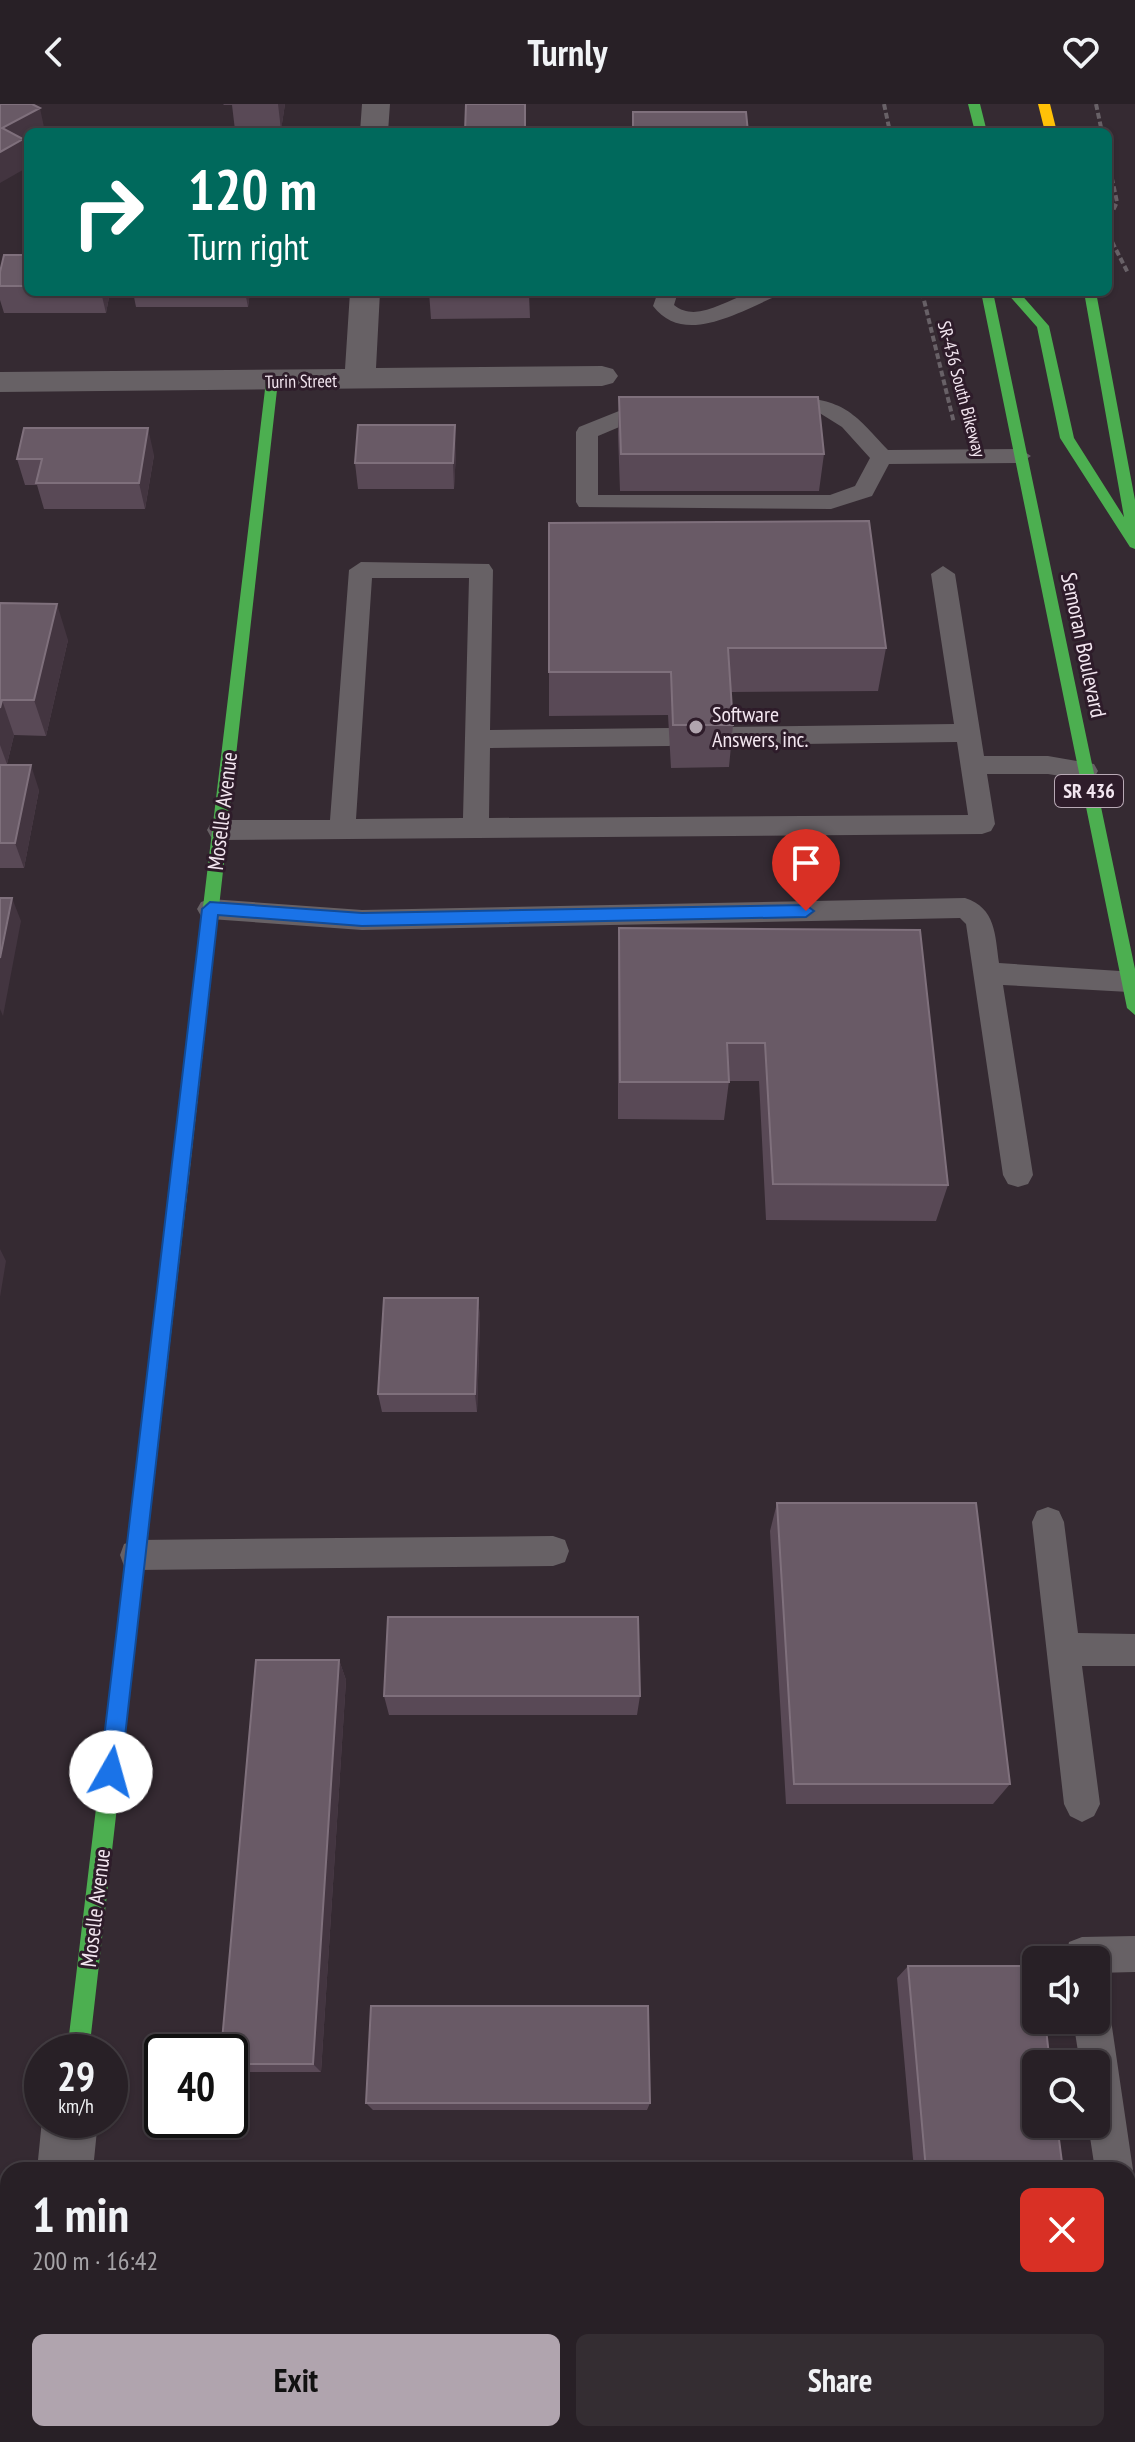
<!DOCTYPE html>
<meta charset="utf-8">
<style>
:root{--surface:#282026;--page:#342d32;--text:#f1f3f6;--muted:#a5a3a7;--line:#443e43;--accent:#b0a4ae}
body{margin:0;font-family:"PT Sans Narrow",sans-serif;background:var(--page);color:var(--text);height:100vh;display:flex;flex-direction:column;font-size:30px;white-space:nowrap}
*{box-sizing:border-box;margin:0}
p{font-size:26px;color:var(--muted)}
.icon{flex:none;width:44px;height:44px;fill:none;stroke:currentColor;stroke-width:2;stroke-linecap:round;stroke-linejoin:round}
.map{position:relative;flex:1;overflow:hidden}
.details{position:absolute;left:0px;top:2058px;width:1136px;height:280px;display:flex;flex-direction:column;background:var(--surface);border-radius:24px 24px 0 0;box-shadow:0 2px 6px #0004,0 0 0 2px var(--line)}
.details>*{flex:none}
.guide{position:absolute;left:24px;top:24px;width:1088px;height:168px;border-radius:12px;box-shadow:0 2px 6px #0004,0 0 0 2px var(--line);background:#00695c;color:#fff;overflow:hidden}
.controls{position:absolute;left:1022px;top:1842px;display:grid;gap:16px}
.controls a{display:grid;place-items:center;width:88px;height:88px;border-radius:12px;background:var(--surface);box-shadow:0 2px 6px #0004,0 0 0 2px var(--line);font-size:40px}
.speed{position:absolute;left:24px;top:1930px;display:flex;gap:16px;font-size:40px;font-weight:700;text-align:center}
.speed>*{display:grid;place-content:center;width:104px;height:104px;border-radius:50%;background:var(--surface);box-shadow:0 2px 6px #0004,0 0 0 2px var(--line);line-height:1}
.speed small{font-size:20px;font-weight:400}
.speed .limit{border:4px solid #111;border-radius:12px;background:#fff;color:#111}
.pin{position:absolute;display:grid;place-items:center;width:68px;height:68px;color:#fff;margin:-82px -34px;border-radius:50% 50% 50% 0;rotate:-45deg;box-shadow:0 0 8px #0007}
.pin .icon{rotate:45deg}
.me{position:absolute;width:88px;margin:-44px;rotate:7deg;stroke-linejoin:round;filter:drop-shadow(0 0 6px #0008)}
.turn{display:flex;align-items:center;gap:28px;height:168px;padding:0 32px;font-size:36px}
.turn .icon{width:104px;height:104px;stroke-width:2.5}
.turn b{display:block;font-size:56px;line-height:68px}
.round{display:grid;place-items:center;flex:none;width:84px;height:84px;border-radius:12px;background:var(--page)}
.summary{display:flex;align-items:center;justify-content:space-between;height:136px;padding:0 32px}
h1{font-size:48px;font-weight:700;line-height:60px}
.action{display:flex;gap:16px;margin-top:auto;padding:16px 32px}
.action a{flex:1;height:92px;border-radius:12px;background:var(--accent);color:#111;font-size:32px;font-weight:700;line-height:92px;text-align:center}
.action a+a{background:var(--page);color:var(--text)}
header{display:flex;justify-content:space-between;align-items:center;height:104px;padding:0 32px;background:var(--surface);font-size:36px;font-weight:700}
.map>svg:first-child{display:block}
</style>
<header><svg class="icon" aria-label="back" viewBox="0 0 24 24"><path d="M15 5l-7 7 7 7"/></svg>Turnly<svg class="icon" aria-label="heart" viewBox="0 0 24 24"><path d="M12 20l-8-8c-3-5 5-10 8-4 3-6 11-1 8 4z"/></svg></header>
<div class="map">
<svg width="1135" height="2338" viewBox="0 0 1135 2338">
<rect width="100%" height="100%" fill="#352a32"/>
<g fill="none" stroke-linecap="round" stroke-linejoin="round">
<path stroke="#686167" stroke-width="4" stroke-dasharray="6 3" stroke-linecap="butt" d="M884,0L890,28
M1096,0L1102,28
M1108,56L1117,98L1108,117
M1108,130L1128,169
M922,188L954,319"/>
<path fill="#676165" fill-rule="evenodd" d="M658,188H678L674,201C696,219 724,197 747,190C757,186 770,188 780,188L777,192C740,207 684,243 653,202Z
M654,293L665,300L662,305L598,332V391H830L855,382L870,354L842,323L818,308L770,305L767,300C773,292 780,293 790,293C844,295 853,308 888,346L1020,345L1031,352L1020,359L889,360L872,392L831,405L579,403L576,398V328L579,323Z
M361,458L489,460L493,466L490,626L669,624L678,627L681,633L678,639L669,642L490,644L489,714L968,711L957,638L724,641L715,638L712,632L715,626L724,623L954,620L931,470L943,462L955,470L984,652H1048L1094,660L1098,667L1094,674L1085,676L1048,670H987L995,720L991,727L982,730L220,736L211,733L207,726L211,719L220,716H330L349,466ZM372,474H469L463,714L356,715Z
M965,794C996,804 995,831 999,859L1135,868V886L1129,888L1003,881L1033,1071L1028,1080L1018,1083L1008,1080L1003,1071L966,820L960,814L362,826L210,815L201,812L197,805L201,798L210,795L362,806Z
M1048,1403L1059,1407L1064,1418L1078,1529L1135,1530V1562H1082L1100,1700L1094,1712L1082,1718L1070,1712L1064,1700L1032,1418L1037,1407Z
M553,1432L565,1436L569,1447L565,1458L553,1462L136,1466L124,1462L120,1451L124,1440L136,1436Z
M1135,1832V1868L1096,1869V1856H1065L1069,1838L1082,1833Z
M1096,1899L1105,1903L1111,1916L1133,2066L1128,2079V2066H1095L1088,2020H1096V1960H1080L1073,1916H1096Z
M1128,2142L1135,2145V2200L1131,2202L1128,2201Z
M8,2308V2330H28L24,2338H0V2309Z"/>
<path fill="#676165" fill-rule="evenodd" d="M362,0H390L388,28H360Z
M350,188H380L376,264L602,262L613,265L618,272L613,279L602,282L0,288V268L345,265Z
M42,2016H98L93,2066H37Z
M8,2320V2330H64L63,2338H3Z"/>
<path fill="#4caf50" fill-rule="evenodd" d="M968,0H980L987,28H975Z
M981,188H993L1135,865V911L1127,904Z
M1006,188H1019L1049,222L1074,334L1124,413L1084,188H1096L1135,396V445L1130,443L1060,334L1037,223Z
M272,273L278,277L219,803L211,809L203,803L266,277Z
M177,1092L183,1094L186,1099L89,1948H67L168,1099L171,1094Z"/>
<path fill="#ffc107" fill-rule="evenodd" d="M1038,0H1050L1057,28H1045Z
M211,797L219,803L186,1099L183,1104H171L168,1099L203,803Z"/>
</g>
<path fill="#594956" d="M223,0H285L281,26H235L232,1H224Z
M28,151V188H110L106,209H4L0,196V168Z
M133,188H250L248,203H136Z
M429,188H540V189L529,190L530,214L431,215Z
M619,293L824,350L819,387H620L618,330Z
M456,348L454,385H358L355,359Z
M154,351L145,405H44L37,381H25L17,355Z
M549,419L886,544L878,587L731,588L733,621L729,663L671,664L668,611L549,612Z
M0,499L68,536L46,632L14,631L7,660H0Z
M0,661L39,686L24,764H0Z
M619,824L948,1081L936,1117L766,1116L759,977H729L724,1016L618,1015V864Z
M478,1194L480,1214L477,1308H382L378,1290Z
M777,1399L1010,1680L993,1700H786L770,1427Z
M339,1556L346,1576L321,1968H232L230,1967V1948Z
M384,1592H640L637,1611H389Z
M908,1862L1063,2066H914L897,1874Z
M366,1999H650L647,2006H373Z
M1128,2300H1135V2338H1066L1065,2330H1128Z"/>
<path fill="#433540" d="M278,0H285L281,26Z
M40,4L45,28H28V41L25,42L28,55V63L0,79V48L2,24Z
M101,188H110L106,209Z
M245,188H250L248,203Z
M455,321L456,348L454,385L453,359Z
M148,324L154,351L145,405L139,379Z
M57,500L68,536L46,632L34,596Z
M2,596L14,631L7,660L0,641V604Z
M31,661L39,686L24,764L15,739Z
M12,794L21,817L3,912L0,905V854Z
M0,1145L6,1157L0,1193Z
M478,1194L480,1214L477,1308L475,1290Z
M339,1556L346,1576L321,1968L313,1960Z"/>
<path fill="#695a66" stroke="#7f707c" stroke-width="2" d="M0,0H32L40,4L2,24L23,35L0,48Z
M466,0H525V28H465Z
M633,8H746L748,28H633Z
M4,151H28V182H0V168Z
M619,293H818L824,350H621Z
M358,321H455L453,359H355Z
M24,324H148L139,379H36L42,355H17Z
M869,417L886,544H728L733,621H673L671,568H549V419Z
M0,499L57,500L34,596H2L0,604Z
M0,661H31L15,739H0Z
M0,794H12L0,854Z
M619,824L920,826L948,1081L773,1080L765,939H727L729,978H620Z
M384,1194H478L475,1290H378Z
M777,1399H976L1010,1680H794Z
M388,1513H638L640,1592H384Z
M256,1556H339L313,1960H230V1948H221Z
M908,1862H1036V1916H1045L1050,1960H1036V2020H1057L1063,2066H926Z
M371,1902H648L650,1999H366Z
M1128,2302H1135V2338H1084L1083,2330H1128Z"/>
<path fill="#1a73e8" stroke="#114b97" stroke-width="2" d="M210,798L362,809L806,801L814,807L806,813L362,822L218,811L121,1668L118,1676L111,1679L103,1676L100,1668L202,805Z"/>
<circle fill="#b0a4ae" stroke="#2e1c2a" stroke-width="3" cx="696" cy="623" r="8"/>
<g text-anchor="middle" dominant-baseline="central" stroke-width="6" stroke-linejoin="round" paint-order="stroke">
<g font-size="18" fill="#f3e6f0" stroke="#2e1c2a">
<text transform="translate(301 277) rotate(-1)">Turin Street</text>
<text transform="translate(962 285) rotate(75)">SR-436 South Bikeway</text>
</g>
<rect fill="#2e1c2a" stroke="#b8a9b5" stroke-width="2" x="1055" y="671" width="68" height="32" rx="6"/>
<g font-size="20" font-weight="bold" fill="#f3e6f0">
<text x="1089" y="687">SR 436</text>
</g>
<g font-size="22" fill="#f3e6f0" stroke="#2e1c2a">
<text transform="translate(1084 541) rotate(78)">Semoran Boulevard</text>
<text transform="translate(222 707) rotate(-83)">Moselle Avenue</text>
<text transform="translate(95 1804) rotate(-83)">Moselle Avenue</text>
</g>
<g font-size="22" fill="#f3e6f0" stroke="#2e1c2a" text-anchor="start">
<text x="712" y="610">Software<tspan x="712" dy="25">Answers, inc.</tspan></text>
</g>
</g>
</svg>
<div class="controls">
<a><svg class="icon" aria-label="sound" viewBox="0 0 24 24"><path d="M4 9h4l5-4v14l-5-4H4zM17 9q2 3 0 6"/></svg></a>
<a><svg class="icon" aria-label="search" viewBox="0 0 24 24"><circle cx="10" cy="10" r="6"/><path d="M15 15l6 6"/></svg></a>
</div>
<div class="speed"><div>29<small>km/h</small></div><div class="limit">40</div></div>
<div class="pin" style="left:806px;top:807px;background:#d93025"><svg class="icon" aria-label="arrive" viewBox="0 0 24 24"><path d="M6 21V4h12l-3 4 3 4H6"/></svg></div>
<svg class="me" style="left:111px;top:1668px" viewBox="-20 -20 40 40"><circle r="19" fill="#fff"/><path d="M0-13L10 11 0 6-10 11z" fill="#1a73e8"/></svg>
<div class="guide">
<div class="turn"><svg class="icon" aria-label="right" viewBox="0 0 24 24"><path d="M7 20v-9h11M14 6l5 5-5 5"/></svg><div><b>120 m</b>Turn right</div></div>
</div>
<section class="details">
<div class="summary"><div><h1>1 min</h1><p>200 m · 16:42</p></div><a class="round" style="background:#d93025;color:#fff"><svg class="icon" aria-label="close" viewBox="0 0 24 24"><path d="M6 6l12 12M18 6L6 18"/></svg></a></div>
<div class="action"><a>Exit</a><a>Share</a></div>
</section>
</div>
